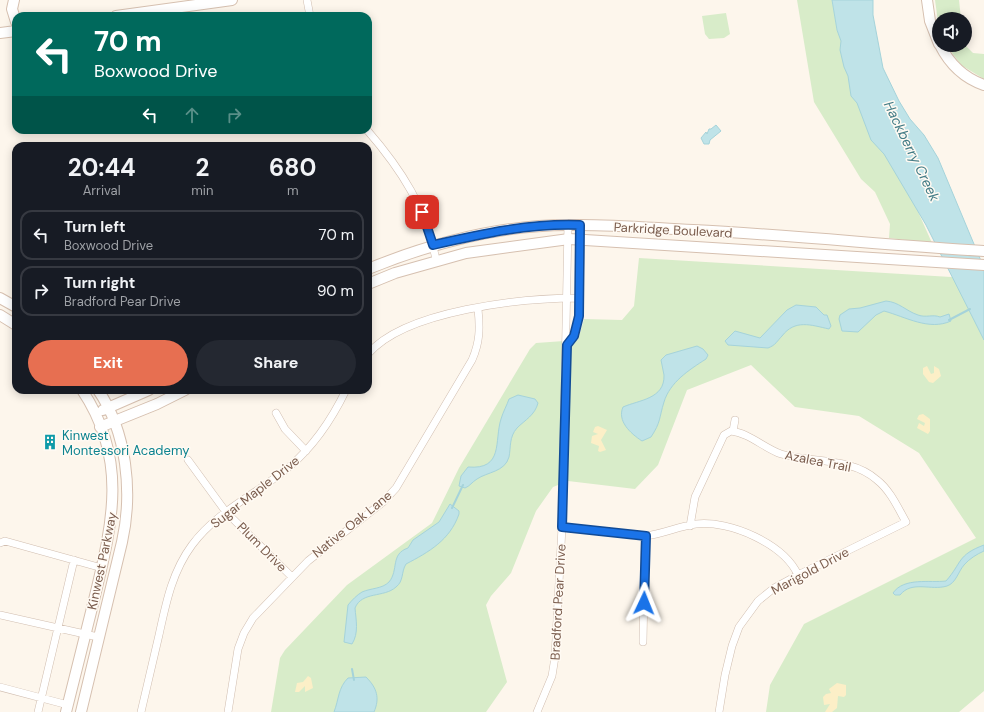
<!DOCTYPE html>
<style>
:root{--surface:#171b24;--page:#242831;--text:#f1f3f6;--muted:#9ea1a6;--line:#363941;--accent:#e76f51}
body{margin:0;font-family:"DM Sans",sans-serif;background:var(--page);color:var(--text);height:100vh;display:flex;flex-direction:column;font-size:15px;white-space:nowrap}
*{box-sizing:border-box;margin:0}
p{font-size:13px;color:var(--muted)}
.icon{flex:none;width:22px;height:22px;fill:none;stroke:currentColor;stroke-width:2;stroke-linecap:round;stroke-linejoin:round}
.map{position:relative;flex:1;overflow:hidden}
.side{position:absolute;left:12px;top:142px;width:360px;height:252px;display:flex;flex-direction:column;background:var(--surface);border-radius:12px;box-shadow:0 2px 10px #0003}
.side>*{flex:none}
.hud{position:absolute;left:12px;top:12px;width:360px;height:122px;border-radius:12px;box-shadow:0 2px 10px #0003;background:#00695c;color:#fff;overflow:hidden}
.controls{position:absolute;left:932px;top:12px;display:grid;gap:8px}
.controls a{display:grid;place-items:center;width:40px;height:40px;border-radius:50%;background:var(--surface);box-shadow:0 2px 10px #0003;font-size:20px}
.pin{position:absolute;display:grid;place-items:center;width:34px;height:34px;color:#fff;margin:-17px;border-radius:8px;box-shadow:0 2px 6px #0006}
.me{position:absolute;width:44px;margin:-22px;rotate:2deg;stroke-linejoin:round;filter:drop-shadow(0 0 3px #0008)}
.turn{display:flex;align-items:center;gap:14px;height:84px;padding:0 16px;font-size:18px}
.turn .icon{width:52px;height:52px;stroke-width:2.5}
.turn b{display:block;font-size:28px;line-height:34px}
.lanes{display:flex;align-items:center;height:38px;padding:0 16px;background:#0003;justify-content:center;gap:20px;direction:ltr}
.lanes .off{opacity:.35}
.eta{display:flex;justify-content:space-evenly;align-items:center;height:68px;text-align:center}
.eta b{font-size:24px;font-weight:700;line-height:28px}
.action{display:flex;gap:8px;margin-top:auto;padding:8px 16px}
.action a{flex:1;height:46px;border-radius:24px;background:var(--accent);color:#fff;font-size:16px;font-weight:700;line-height:46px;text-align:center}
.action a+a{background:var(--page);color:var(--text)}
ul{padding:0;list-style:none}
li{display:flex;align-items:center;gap:12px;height:50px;margin:0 8px 6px;padding:0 8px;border:2px solid var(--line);border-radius:12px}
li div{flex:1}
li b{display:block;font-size:15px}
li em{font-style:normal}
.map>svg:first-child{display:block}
</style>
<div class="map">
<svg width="984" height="712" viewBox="0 0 984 712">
<rect width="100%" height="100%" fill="#fdf6ec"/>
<path fill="#d8ecc9" d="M797,0H832L837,30L932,243L889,238L890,224L875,192L861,179L814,102Z
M935,0H959L961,19H939V29Z
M726,13L730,34L724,38L709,39L705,34L702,16Z
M946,45H965L973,53L984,54V79L961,65Z
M639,258L984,279V691L959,712H766L770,685L804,624L976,538L919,453L859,416L795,407L751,365L687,390L658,465L635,489L568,481L553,487L536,511L511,573L491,596L486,605L507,682L486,712H271L280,658L285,650L347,585L432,523L459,468L530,349L536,343L578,340L584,319L622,320L634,306Z"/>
<path fill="#fcefc7" d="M927,366L931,374L934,373V366L939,369L941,376L933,383L929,382L923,374V368Z
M923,414L930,419V431L928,434L917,428L919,423L924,426L925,423L917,419L919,415Z
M598,426L607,430L601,440L606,450L600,452L598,451L599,446L591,443L592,436L598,434L593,432L595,427Z
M308,676L311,678L313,688L305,692V686L299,692H295L297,683L303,682Z
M837,683L846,685V695L844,697L838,696L837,708L832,712H825L830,704L824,705L823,697L826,694L831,693L829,689Z"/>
<path fill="#bfe3e8" stroke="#a5d3da" d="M832,0H873V15L883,68L899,101L910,119L924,135L938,158L984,268V340L926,225L884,154L871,140L857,103L851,96L848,76L844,67L840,50L841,41L837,30Z
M716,125L721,131L710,140L709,144H704L701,138L706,132L707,134L709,129H711Z
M886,301C899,302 906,311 918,315C926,318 933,314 940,317L949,314L951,321C929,331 906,317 884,311L876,315L858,332L842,331L839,319L840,315L849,309L860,308Z
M796,305L816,307L824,315H827L831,326L829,329C811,325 795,319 782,336C777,341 776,345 768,348L728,345L725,341L735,331L760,338L787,310Z
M697,346L703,349L708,355L706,359C689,370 670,382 664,402C659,418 661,422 651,437L642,441C630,433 617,421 623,407C639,400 665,399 664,375C663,370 662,365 661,360L666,355Z
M518,395L535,399L538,403C535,415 525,420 517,428C509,437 511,447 509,457C505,472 487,472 477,479C472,482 470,486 465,488L459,486L461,476L468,467C504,470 494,441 501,419C503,412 507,405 509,399Z
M450,504L459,511V514C450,540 429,552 406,564C401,572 404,581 396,587C384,598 362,591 355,608C356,620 359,633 352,644L344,642L348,605C352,600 357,595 362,592C371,588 382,589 389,582C399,570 390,554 408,548L413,540L439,522Z
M984,545V551C977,554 969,559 964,565C958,572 956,583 947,586C931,591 912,580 900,595H895L893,593C904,577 930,583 946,581C962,563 957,555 984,545Z
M366,677C377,688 380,698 374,712H334C339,699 338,688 348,678Z"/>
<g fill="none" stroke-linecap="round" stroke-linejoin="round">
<path stroke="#a5d3da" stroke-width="2" d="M949,320L970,309
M452,508L463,485
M352,669L354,680"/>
<defs>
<path id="street" d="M307,0L310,16
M367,130C401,169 427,209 436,260
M567,345L574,336L579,316L581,225
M368,354C405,310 523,298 579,298
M276,413L285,429L306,451
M733,431L735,420
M188,460L226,512L292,577
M690,526L695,497L724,435L731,431C749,433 764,448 781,454C812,463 851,457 877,480C890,490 898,508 906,522L798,575L774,588L758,601L739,627L732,646L725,675L719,712
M562,527L645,536C663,534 679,526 696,524C730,520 784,544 798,575
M0,543L5,541L102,568
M0,615L98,637
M643,642L645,536
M0,687L68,705
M38,712L74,560
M141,712C147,686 153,661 159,635C166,603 172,572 192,545C217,511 257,494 289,467C314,446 332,419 346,390
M228,712L238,649L244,633L253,618L308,561L383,502L396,488L472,360C480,342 480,328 478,309
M537,712L552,676L555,657L562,527L568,225"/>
<path id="secondary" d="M14,0L12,9L16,22
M927,0L930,21L939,44
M116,16L232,0
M0,33L16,31
M940,45C949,63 964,78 984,85
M368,269C432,243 499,225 568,225C610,224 652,228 693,230C790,235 887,245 984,251
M368,284L395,273L466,253L569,239L984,265
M0,298L16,307
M0,315L16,325
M103,410L149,390
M100,427L157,404L185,390
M66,712C75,675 85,637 94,600C112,525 129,460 82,390
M81,712L122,542C133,493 127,432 98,390"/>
</defs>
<use href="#street" stroke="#d1beb0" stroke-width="8"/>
<use href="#secondary" stroke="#d6c0b0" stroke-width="12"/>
<use href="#street" stroke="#fff" stroke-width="7"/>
<use href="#secondary" stroke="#fff" stroke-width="10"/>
</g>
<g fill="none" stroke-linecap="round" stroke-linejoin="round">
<defs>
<path id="route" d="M422,212L433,245C481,234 530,223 580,225L579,316L574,336L567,345L562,527L646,536L644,603"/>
</defs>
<use href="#route" stroke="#114b97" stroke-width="10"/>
<use href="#route" stroke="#1a73e8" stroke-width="7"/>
</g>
<defs>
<symbol id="building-bare" viewBox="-9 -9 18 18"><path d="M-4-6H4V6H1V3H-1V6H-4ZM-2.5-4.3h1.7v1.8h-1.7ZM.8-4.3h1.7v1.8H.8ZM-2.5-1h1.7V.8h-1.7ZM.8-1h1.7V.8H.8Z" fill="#0f9aa8" stroke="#fffaf3" stroke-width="2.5" paint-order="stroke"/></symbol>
</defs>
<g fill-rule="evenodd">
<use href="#building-bare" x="39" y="431" width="22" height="22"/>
</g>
<g text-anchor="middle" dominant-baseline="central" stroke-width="3" stroke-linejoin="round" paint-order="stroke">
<g font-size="13" fill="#7a5c4d" stroke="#fffaf3">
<text transform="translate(673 230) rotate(3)">Parkridge Boulevard</text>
<text transform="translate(818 461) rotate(11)">Azalea Trail</text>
<text transform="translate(255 492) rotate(-38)">Sugar Maple Drive</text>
<text transform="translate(352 524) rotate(-39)">Native Oak Lane</text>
<text transform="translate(262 547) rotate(45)">Plum Drive</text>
<text transform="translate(102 561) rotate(-78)">Kinwest Parkway</text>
<text transform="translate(810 571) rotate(-28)">Marigold Drive</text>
<text transform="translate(558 602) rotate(-87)">Bradford Pear Drive</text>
</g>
<g font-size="13" fill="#0d838f" stroke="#fffaf3" text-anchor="start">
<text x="62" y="435">Kinwest<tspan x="62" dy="15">Montessori Academy</tspan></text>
</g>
<g font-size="14" font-style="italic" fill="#437c86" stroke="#fffaf3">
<text transform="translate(912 151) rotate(64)">Hackberry Creek</text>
</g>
</g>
</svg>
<div class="controls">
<a><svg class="icon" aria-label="sound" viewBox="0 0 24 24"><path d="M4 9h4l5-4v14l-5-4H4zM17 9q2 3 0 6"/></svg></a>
</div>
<div class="pin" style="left:422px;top:212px;background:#d93025"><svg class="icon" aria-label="arrive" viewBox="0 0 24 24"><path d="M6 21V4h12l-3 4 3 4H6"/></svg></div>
<svg class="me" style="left:644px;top:603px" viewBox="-20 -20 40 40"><path d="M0-17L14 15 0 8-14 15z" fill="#1a73e8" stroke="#fff" stroke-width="4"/></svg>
<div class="hud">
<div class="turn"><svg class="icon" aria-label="left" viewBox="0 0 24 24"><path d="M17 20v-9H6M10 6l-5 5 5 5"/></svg><div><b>70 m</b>Boxwood Drive</div></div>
<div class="lanes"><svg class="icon" aria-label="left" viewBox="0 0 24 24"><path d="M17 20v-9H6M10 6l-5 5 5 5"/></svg><svg class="icon off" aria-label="ahead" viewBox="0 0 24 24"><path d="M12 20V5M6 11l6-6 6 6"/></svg><svg class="icon off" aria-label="right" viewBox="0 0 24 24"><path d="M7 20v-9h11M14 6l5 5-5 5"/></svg></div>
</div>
<section class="side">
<div class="eta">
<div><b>20:44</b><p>Arrival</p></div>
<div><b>2</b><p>min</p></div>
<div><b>680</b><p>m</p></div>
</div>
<ul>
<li><svg class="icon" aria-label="left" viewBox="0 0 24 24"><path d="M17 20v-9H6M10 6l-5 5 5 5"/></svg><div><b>Turn left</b><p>Boxwood Drive</p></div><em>70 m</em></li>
<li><svg class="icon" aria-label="right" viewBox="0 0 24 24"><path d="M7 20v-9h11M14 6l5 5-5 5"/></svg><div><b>Turn right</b><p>Bradford Pear Drive</p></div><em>90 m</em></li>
</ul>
<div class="action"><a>Exit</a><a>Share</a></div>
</section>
</div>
